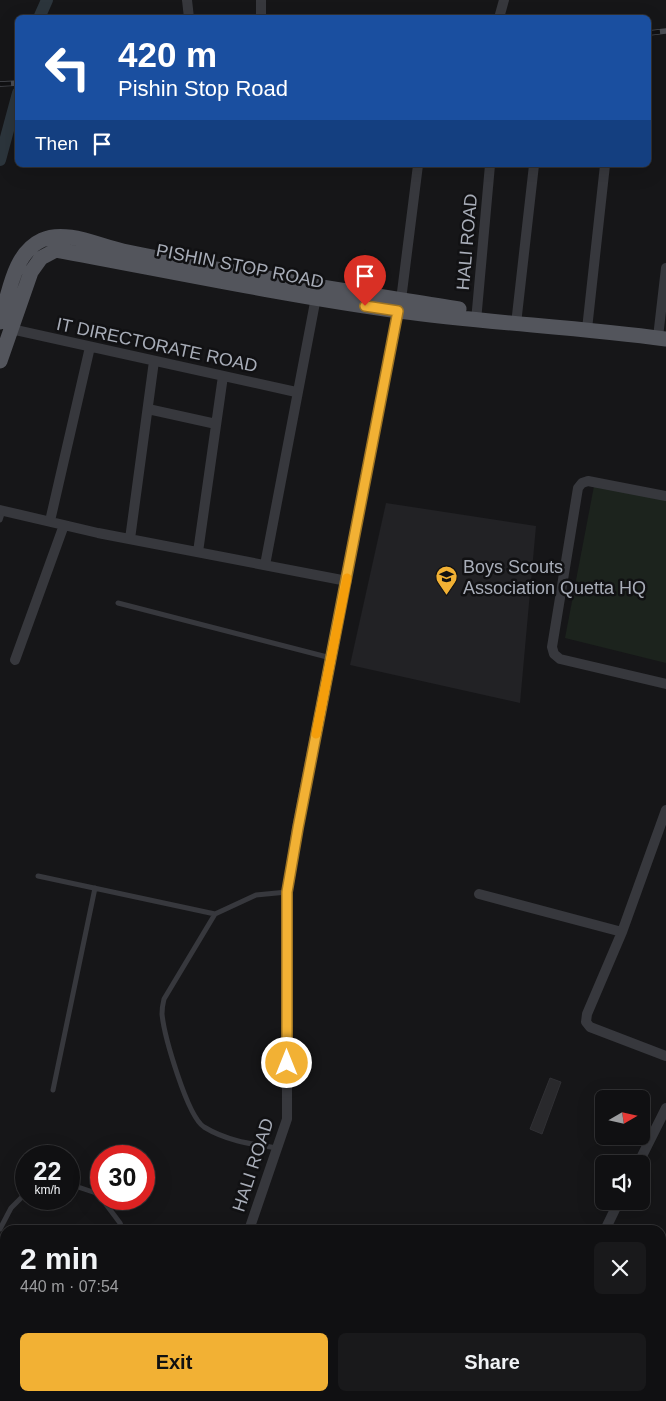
<!DOCTYPE html>
<meta charset="utf-8">
<style>
:root{--surface:#101012;--page:#19191b;--text:#f1f3f6;--muted:#9c9d9f;--line:#303032;--accent:#f2b134}
body{margin:0;font-family:Arial,sans-serif;background:var(--page);color:var(--text);height:100vh;display:flex;flex-direction:column;font-size:19px;white-space:nowrap}
*{box-sizing:border-box;margin:0}
p{font-size:16px;color:var(--muted)}
.icon{flex:none;width:28px;height:28px;fill:none;stroke:currentColor;stroke-width:2;stroke-linecap:round;stroke-linejoin:round}
.map{position:relative;flex:1;overflow:hidden}
.drawer{position:absolute;left:0px;top:1225px;width:666px;height:176px;display:flex;flex-direction:column;background:var(--surface);border-radius:15px 15px 0 0;box-shadow:0 5px 20px #0002,0 0 0 1px var(--line)}
.drawer>*{flex:none}
.guide{position:absolute;left:15px;top:15px;width:636px;height:152px;border-radius:8px;box-shadow:0 5px 20px #0002,0 0 0 1px var(--line);background:#1a4fa0;color:#fff;overflow:hidden}
.needle{width:32px;rotate:81deg}
.buttons{position:absolute;left:595px;top:1090px;display:grid;gap:10px}
.buttons a{display:grid;place-items:center;width:55px;height:55px;border-radius:8px;background:var(--surface);box-shadow:0 5px 20px #0002,0 0 0 1px var(--line);font-size:25px}
.speed{position:absolute;left:15px;top:1145px;display:flex;gap:10px;font-size:25px;font-weight:700;text-align:center}
.speed>*{display:grid;place-content:center;width:65px;height:65px;border-radius:50%;background:var(--surface);box-shadow:0 5px 20px #0002,0 0 0 1px var(--line);line-height:1}
.speed small{font-size:12px;font-weight:400}
.speed .limit{border:8px solid #d22;background:#fff;color:#111}
.pin{position:absolute;display:grid;place-items:center;width:42px;height:42px;color:#fff;margin:-51px -21px;border-radius:50% 50% 50% 0;rotate:-45deg;box-shadow:0 0 5px #0007}
.pin .icon{rotate:45deg}
.me{position:absolute;width:55px;margin:-28px;rotate:0deg;stroke-linejoin:round;filter:drop-shadow(0 0 4px #0008)}
.turn{display:flex;align-items:center;gap:18px;height:105px;padding:0 20px;font-size:22px}
.turn .icon{width:65px;height:65px;stroke-width:2.5}
.turn b{display:block;font-size:35px;line-height:42px}
.then{display:flex;align-items:center;height:48px;padding:0 20px;background:#0003;gap:10px;font-size:19px}
.round{display:grid;place-items:center;flex:none;width:52px;height:52px;border-radius:8px;background:var(--page)}
.head{display:flex;align-items:center;justify-content:space-between;height:85px;padding:0 20px}
h1{font-size:30px;font-weight:800;line-height:38px}
.primary-button{display:flex;gap:10px;margin-top:auto;padding:10px 20px}
.primary-button a{flex:1;height:58px;border-radius:8px;background:var(--accent);color:#111;font-size:20px;font-weight:800;line-height:58px;text-align:center}
.primary-button a+a{background:var(--page);color:var(--text)}
.map>svg:first-child{display:block}
</style>
<div class="map">
<svg width="666" height="1401" viewBox="0 0 666 1401">
<rect width="100%" height="100%" fill="#161618"/>
<path fill="#222225" d="M386,503L536,526L520,703L350,665Z"/>
<path fill="#1c231d" d="M594,486L666,500V663L565,638Z"/>
<g fill="none" stroke-linecap="round" stroke-linejoin="round">
<path stroke="#2c353c" stroke-width="12" d="M39,18L47,0
M0,160L18,93"/>
</g>
<path fill="#29292c" stroke="#303034" d="M550,1078L561,1082L542,1134L530,1129Z"/>
<g fill="none" stroke-linecap="round" stroke-linejoin="round">
<path stroke="#37383d" stroke-width="5" d="M0,520L3,511
M118,603L331,658
M38,876L215,914
M53,1090L95,888
M277,1148C251,1144 227,1141 204,1127C187,1116 164,1035 162,1014C162,1009 163,1003 164,999L215,914L256,895L287,892
M69,1184L99,1194L101,1198
M102,1199L120,1223L123,1230
M0,1229L11,1208L26,1193
M0,1267L3,1278L0,1288"/>
<path stroke="#37383d" stroke-width="10" d="M187,0L189,18
M261,0V18
M499,18L504,0
M401,300L418,165
M476,321L490,165
M516,324L534,165
M11,329L296,392
M587,329L605,165
M658,337L666,268
M148,409L216,424
M666,496L588,481L582,483L578,488L552,647L554,654L560,659L666,684
M0,510L98,533L347,581
M50,521L90,347
M130,539L154,361
M198,552L223,376
M265,565L317,292
M15,660L64,525
M666,810L622,932L587,1014L586,1022L590,1027L666,1056
M479,894L622,932
M638,1164L666,1108
M249,1230L287,1119V892L297,828L398,311
M605,1230L619,1201
M661,1377L666,1379
M156,1401L162,1396
M192,1401L193,1396
M519,1401L521,1396"/>
<path stroke="#53555c" stroke-width="15" d="M0,322C9,295 13,253 42,240C66,229 99,246 123,251C234,274 347,291 459,309
M0,361L31,272L41,258L56,250C170,271 284,295 399,311C488,323 577,327 666,339"/>
<defs>
<path id="rail" d="M649,33L666,31
M0,84L18,83"/>
</defs>
<use href="#rail" stroke="#4a4c52" stroke-width="5.5"/>
<use href="#rail" stroke="#111113" stroke-width="4" stroke-dasharray="11" stroke-linecap="butt"/>
</g>
<g fill="none" stroke-linecap="round" stroke-linejoin="round">
<defs>
<path id="route" d="M287,1063V892L298,828L398,311L365,306"/>
</defs>
<use href="#route" stroke="#9d7322" stroke-width="12"/>
<use href="#route" stroke="#f2b134" stroke-width="9"/>
<path stroke="#f59e0b" stroke-width="9" d="M316,734L347,578"/>
</g>
<defs>
<symbol id="school-pin" viewBox="-11 -11 22 30"><path d="M0 17L-7.5 6A9.5 9.5 0 1 1 7.5 6Z" fill="#f2b134" stroke="#111113"/><path d="M0-5L7-2L0 1L-7-2ZM-4 1L0 2.5L4 1V4Q0 6-4 4Z" fill="#111"/></symbol>
</defs>
<g fill-rule="evenodd">
<use href="#school-pin" x="434" y="564" width="25" height="34"/>
</g>
<g text-anchor="middle" dominant-baseline="central" stroke-width="5" stroke-linejoin="round" paint-order="stroke">
<g font-size="18" fill="#a8adb8" stroke="#111113">
<text transform="translate(467 242) rotate(-85)">HALI ROAD</text>
<text transform="translate(240 266) rotate(11)">PISHIN STOP ROAD</text>
<text transform="translate(157 345) rotate(12)">IT DIRECTORATE ROAD</text>
<text transform="translate(253 1165) rotate(-72)">HALI ROAD</text>
</g>
<g font-size="18" fill="#a8adb8" stroke="#111113" text-anchor="start">
<text x="463" y="567">Boys Scouts<tspan x="463" dy="21">Association Quetta HQ</tspan></text>
</g>
</g>
</svg>
<div class="buttons">
<a><svg class="needle" viewBox="-14 -14 28 28"><path d="M0-13l5 13h-10z" fill="#e53935"/><path d="M0 13l5-13h-10z" fill="#9c9d9f"/></svg></a>
<a><svg class="icon" aria-label="sound" viewBox="0 0 24 24"><path d="M4 9h4l5-4v14l-5-4H4zM17 9q2 3 0 6"/></svg></a>
</div>
<div class="speed"><div>22<small>km/h</small></div><div class="limit">30</div></div>
<div class="pin" style="left:365px;top:306px;background:#d93025"><svg class="icon" aria-label="arrive" viewBox="0 0 24 24"><path d="M6 21V4h12l-3 4 3 4H6"/></svg></div>
<svg class="me" style="left:287px;top:1063px" viewBox="-20 -20 40 40"><circle r="17" fill="#f2b134" stroke="#fff" stroke-width="3"/><path d="M0-11L8 9 0 5-8 9z" fill="#fff"/></svg>
<div class="guide">
<div class="turn"><svg class="icon" aria-label="left" viewBox="0 0 24 24"><path d="M17 20v-9H6M10 6l-5 5 5 5"/></svg><div><b>420 m</b>Pishin Stop Road</div></div>
<div class="then">Then<svg class="icon" aria-label="arrive" viewBox="0 0 24 24"><path d="M6 21V4h12l-3 4 3 4H6"/></svg></div>
</div>
<section class="drawer">
<div class="head"><div><h1>2 min</h1><p>440 m · 07:54</p></div><a class="round"><svg class="icon" aria-label="close" viewBox="0 0 24 24"><path d="M6 6l12 12M18 6L6 18"/></svg></a></div>
<div class="primary-button"><a>Exit</a><a>Share</a></div>
</section>
</div>
